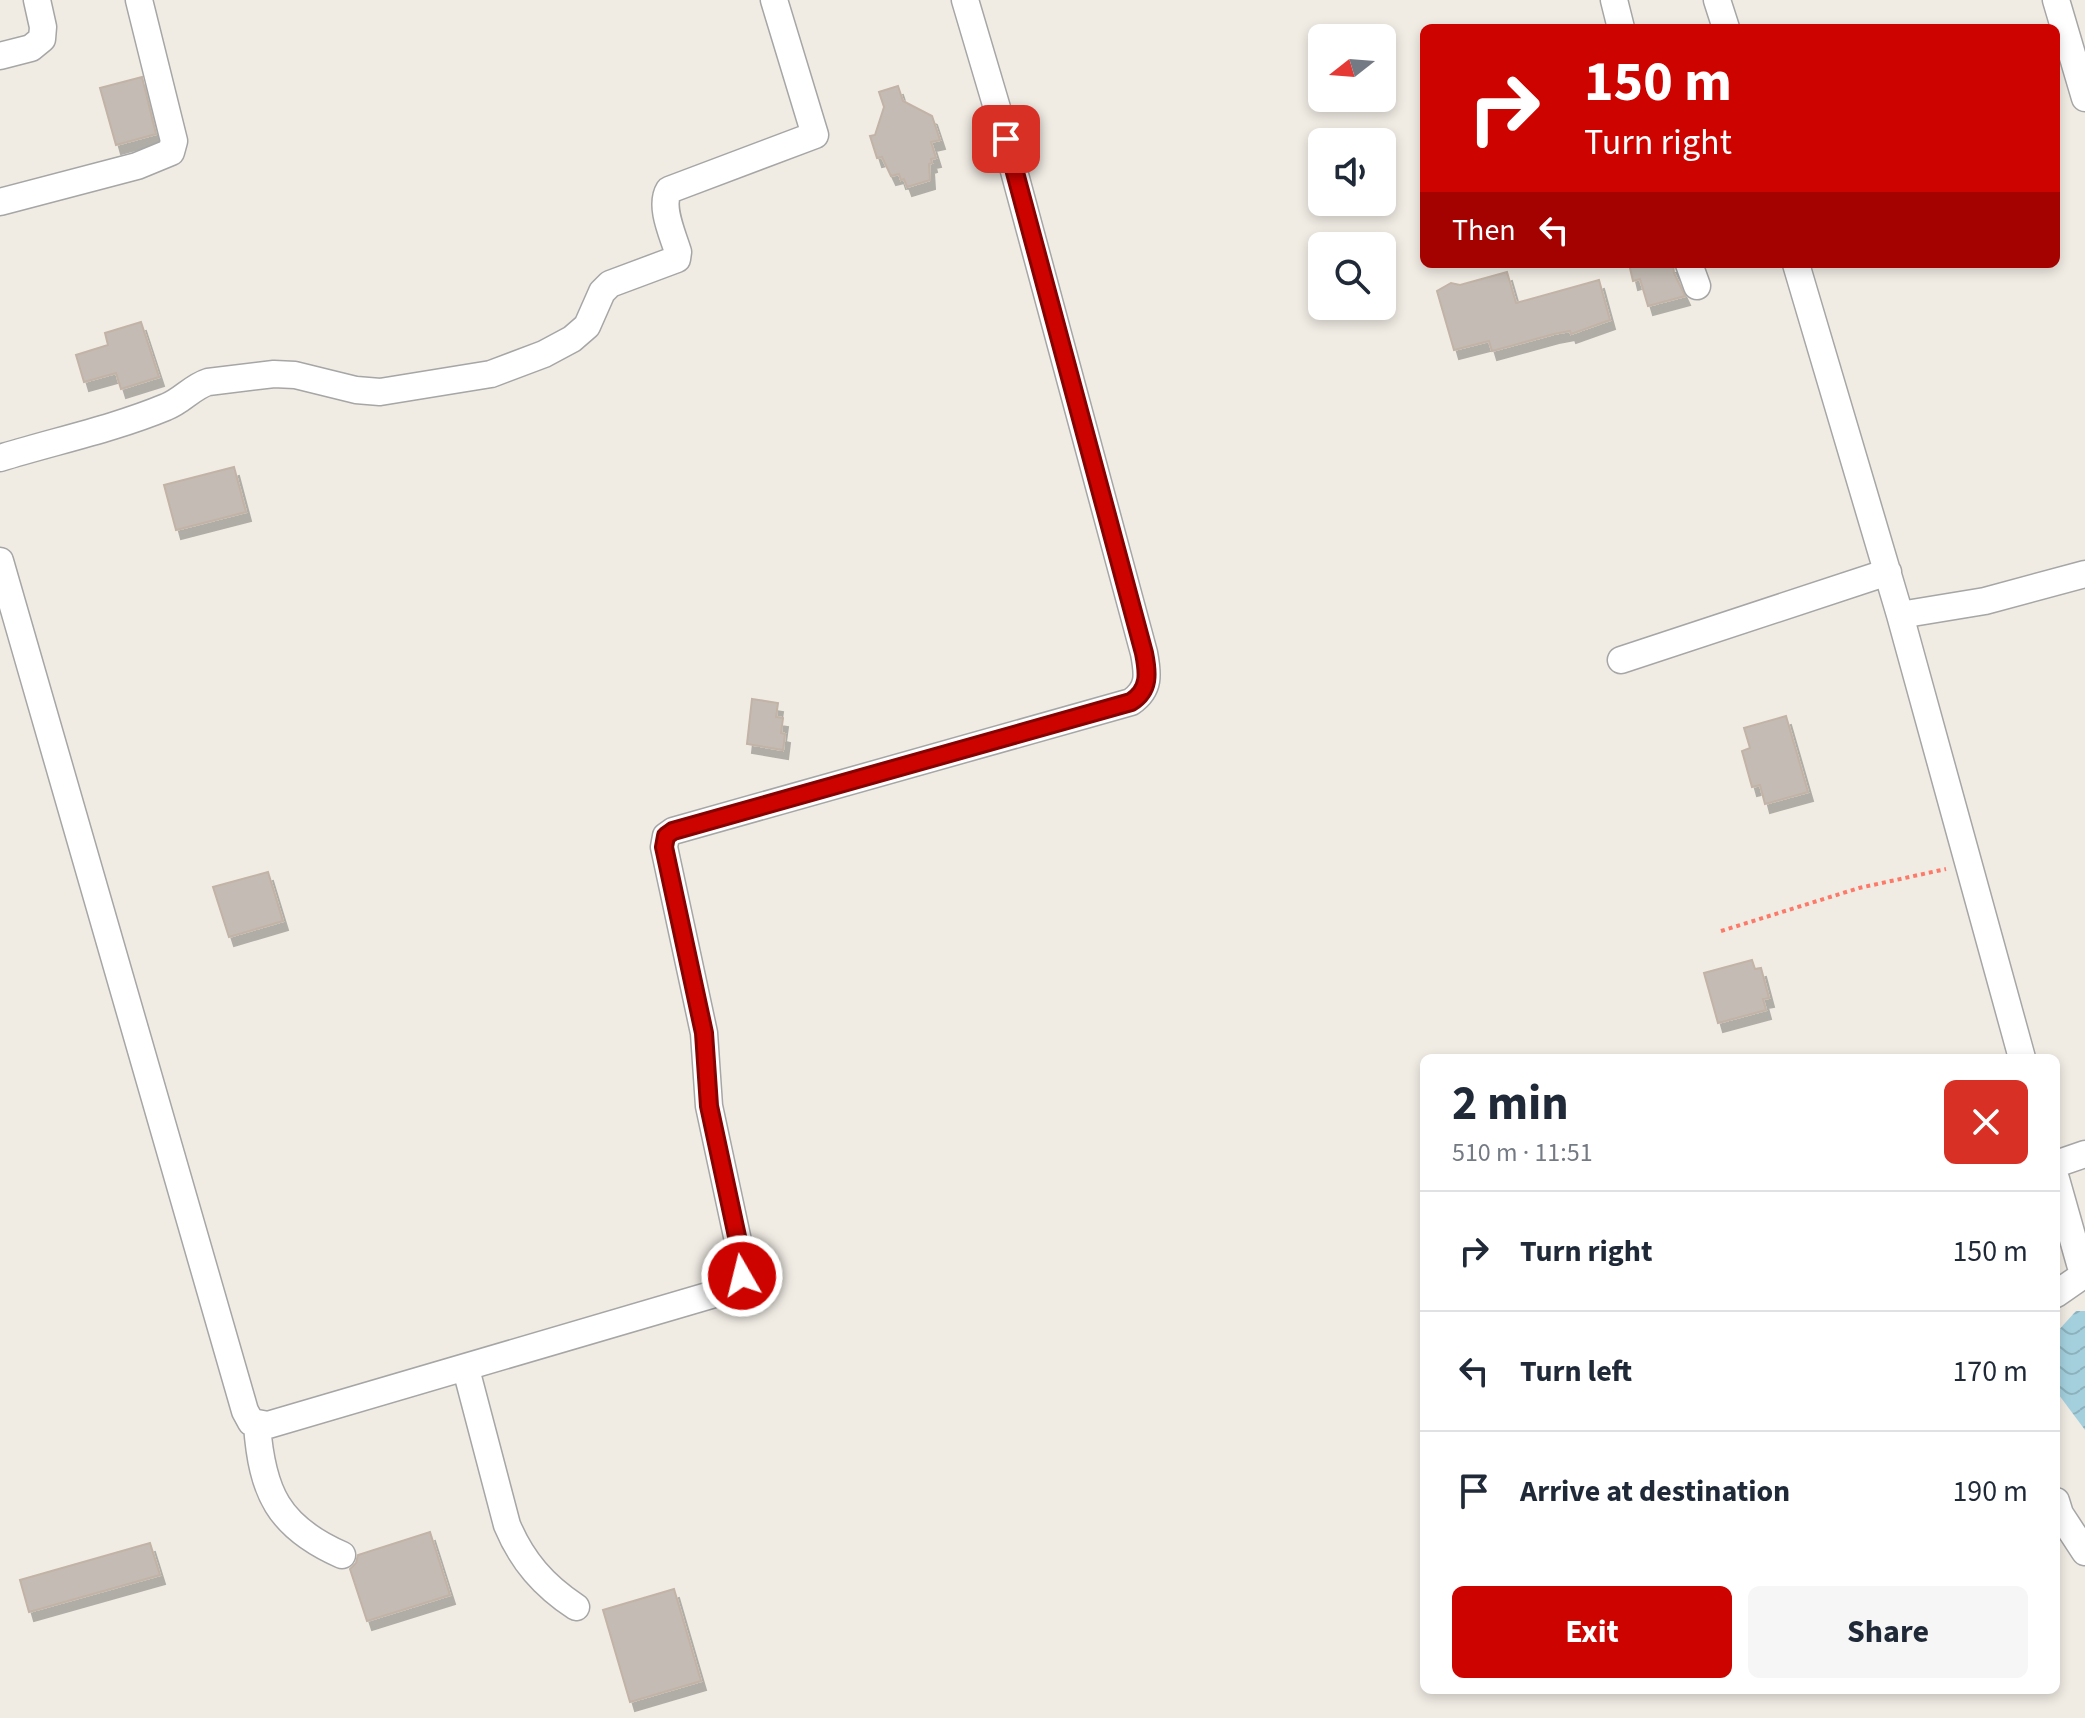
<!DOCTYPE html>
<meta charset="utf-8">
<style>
:root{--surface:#fff;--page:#f6f6f7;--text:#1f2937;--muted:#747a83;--line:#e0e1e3;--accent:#cd0300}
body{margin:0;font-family:"Source Sans 3",sans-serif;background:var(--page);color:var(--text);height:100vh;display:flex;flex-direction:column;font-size:30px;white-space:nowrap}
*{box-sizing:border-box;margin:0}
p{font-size:26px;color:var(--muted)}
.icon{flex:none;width:44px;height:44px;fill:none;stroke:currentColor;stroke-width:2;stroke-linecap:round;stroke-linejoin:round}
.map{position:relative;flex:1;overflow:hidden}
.details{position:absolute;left:1420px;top:1054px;width:640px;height:640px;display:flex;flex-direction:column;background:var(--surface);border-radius:12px;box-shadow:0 4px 12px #0003}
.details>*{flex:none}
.banner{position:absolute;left:1420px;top:24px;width:640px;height:244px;border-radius:12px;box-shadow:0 4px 12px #0003;background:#cd0300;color:#fff;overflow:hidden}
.needle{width:52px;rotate:253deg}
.controls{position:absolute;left:1308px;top:24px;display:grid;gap:16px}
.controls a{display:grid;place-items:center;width:88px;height:88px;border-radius:12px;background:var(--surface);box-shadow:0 4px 12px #0003;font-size:40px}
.pin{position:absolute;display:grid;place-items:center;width:68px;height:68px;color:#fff;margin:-34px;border-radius:16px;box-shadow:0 4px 12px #0006}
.me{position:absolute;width:88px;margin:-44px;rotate:352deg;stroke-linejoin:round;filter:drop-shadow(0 0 6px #0008)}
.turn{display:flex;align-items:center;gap:28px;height:168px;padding:0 32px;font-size:36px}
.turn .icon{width:104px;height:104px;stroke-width:2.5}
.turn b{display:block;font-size:56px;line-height:68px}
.then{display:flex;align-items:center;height:76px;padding:0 32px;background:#0003;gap:16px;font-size:30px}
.round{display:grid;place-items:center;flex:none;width:84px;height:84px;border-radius:12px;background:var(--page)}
.overview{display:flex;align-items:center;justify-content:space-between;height:136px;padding:0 32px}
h1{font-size:48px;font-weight:700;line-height:60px}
.action{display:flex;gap:16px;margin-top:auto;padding:16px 32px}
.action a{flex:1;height:92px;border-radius:12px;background:var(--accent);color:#fff;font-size:32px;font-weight:700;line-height:92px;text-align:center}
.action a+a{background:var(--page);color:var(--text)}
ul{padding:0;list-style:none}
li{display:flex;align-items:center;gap:24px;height:120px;padding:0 32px;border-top:2px solid var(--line)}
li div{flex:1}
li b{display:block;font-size:30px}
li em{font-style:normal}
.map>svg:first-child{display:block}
</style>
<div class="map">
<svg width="2085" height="1718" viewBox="0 0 2085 1718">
<defs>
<pattern id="water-waves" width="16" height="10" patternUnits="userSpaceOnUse" patternTransform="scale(2)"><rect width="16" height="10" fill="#a4d0de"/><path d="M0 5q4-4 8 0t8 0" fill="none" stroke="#8db2be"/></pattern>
<filter id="shadow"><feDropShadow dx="5" dy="9" stdDeviation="0" flood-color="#0004"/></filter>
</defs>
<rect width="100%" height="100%" fill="#f0ece4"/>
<path fill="url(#water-waves)" d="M2076,1311H2085V1430L2056,1391V1333Z"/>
<path fill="#c4bcb4" stroke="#c2b3a6" stroke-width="2" filter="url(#shadow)" d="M142,77L156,134L116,145L100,88Z
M898,86L903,101L932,116L940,140L931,142L936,158L931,159L932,163L929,164L930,180L907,187L904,179L901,180L899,174L891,176L882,157L877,158L870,136L875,135L884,107L879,92Z
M1629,264H1673L1674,273L1685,296L1648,306L1640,279L1633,281Z
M1507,272L1516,303L1599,280L1610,320L1571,334L1570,331L1554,334L1492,351L1489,341L1454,350L1437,291L1451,283L1460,285Z
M141,322L159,377L121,389L116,373L84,382L76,355L108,345L105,333Z
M234,467L246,512L176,530L164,485Z
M752,699L778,703L776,717L783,718L781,733L785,734L783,750L747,744Z
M1786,716L1808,792L1765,804L1760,785L1752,787L1742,751L1750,748L1744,728Z
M268,872L283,921L229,937L213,887Z
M1752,960L1755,969L1761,968L1769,998L1763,999L1766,1010L1718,1023L1704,973Z
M430,1532L450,1595L367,1621L350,1569L356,1563L358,1555Z
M150,1543L160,1575L29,1612L20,1580Z
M674,1589L701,1681L630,1702L603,1610Z"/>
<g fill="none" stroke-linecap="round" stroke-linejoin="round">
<defs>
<path id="minor" d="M1614,0L1621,28
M1717,0L1726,28
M2056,0L2085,98
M0,56L31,48L42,39L43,27L37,0
M0,202L137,166L171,152L174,141L139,0
M1689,264L1697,286
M1796,264L1900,615L2022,1058
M0,458C55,441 113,429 166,407C182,401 192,387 208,382L274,374L295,375L356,390L380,392L491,374L544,354L572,339L587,326L602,292L610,284L677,259L678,252C673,235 659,206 669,190L815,135L774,0
M0,561L245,1411L251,1422L268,1425L728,1290L738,1281L744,1269L709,1106L704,1033L664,847L666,836L673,831L1131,702C1150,689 1148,674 1144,653L997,108L965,0
M1900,615L1985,601L2085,574
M1621,660L1888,572
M2056,1164L2085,1154
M2056,1179L2080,1264L2085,1273
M2056,1294L2085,1274
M466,1369L507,1525C522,1561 544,1586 576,1607
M257,1425C262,1492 278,1527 342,1555
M2056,1501L2060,1514L2085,1552"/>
</defs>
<use href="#minor" stroke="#a6a6a6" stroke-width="29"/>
<path stroke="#fc7a69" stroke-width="4" stroke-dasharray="4 4" stroke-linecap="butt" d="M1721,931L1859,888L1946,869"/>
<use href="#minor" stroke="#fff" stroke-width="26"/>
</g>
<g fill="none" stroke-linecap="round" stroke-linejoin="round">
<defs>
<path id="route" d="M742,1276L744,1269L709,1106L704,1033L664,847L666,836L673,831L1131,702C1150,690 1148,673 1144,653L1006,139"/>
</defs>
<use href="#route" stroke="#850200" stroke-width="20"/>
<use href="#route" stroke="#cd0300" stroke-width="14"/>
</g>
</svg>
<div class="controls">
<a><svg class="needle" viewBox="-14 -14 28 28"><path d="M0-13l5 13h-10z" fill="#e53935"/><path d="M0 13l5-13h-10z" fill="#747a83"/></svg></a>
<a><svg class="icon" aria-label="sound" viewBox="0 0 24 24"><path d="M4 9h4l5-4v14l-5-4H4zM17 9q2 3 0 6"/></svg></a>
<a><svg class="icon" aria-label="search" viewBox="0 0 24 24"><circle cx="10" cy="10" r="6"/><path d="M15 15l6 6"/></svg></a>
</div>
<div class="pin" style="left:1006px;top:139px;background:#d93025"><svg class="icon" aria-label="arrive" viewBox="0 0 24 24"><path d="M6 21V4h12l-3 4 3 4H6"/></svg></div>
<svg class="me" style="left:742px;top:1276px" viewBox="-20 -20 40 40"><circle r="17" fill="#cd0300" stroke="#fff" stroke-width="3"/><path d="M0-11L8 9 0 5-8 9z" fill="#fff"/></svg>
<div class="banner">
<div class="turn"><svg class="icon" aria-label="right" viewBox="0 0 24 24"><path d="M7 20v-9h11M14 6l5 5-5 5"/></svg><div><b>150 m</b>Turn right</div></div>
<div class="then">Then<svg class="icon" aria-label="left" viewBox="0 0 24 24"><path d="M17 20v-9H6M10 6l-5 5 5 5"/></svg></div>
</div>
<section class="details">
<div class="overview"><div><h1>2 min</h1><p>510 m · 11:51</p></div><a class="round" style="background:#d93025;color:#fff"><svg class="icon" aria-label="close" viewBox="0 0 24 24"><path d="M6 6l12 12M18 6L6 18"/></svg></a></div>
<ul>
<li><svg class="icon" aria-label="right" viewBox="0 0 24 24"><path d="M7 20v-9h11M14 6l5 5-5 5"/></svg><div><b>Turn right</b></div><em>150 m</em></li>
<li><svg class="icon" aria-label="left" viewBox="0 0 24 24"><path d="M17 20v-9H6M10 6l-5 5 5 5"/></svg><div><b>Turn left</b></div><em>170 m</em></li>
<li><svg class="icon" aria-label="arrive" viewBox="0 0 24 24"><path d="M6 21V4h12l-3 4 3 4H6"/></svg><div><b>Arrive at destination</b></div><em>190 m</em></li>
</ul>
<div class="action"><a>Exit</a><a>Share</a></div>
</section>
</div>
